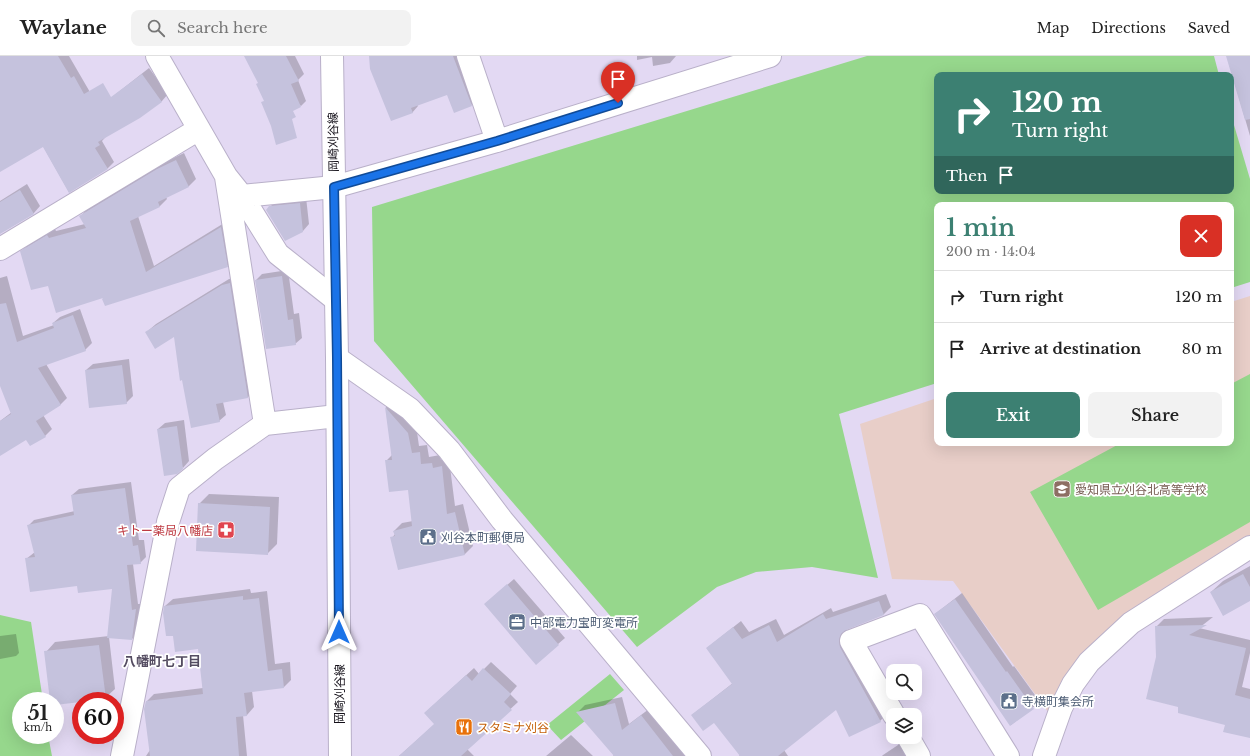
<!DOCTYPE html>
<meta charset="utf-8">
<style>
:root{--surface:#fff;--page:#f2f2f2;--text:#222;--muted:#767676;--line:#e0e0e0;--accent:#3c8072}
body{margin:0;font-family:"Libre Baskerville","Noto Sans JP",serif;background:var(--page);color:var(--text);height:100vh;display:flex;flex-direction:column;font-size:15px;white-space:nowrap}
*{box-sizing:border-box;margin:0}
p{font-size:13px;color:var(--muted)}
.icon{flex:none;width:22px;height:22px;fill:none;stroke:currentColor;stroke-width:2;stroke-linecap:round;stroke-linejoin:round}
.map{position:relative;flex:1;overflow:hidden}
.panel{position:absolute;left:934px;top:146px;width:300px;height:244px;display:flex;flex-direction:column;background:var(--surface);border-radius:8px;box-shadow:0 4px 16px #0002}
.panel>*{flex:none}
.top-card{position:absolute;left:934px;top:16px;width:300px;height:122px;border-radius:8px;box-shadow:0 4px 16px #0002;background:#3c8072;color:#fff;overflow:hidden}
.tools{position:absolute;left:886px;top:608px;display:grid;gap:8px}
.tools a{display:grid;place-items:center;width:36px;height:36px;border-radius:8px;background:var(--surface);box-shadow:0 4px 16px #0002;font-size:20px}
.speed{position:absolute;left:12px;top:636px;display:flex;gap:8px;font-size:20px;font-weight:700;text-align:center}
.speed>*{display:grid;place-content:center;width:52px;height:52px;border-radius:50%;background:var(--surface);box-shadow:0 4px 16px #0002;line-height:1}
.speed small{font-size:10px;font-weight:400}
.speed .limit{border:6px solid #d22;background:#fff;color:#111}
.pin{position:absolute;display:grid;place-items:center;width:34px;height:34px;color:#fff;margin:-41px -17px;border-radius:50% 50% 50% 0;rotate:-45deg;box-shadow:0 0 4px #0007}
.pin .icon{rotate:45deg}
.me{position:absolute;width:44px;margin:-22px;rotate:0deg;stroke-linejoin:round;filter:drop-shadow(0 0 3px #0008)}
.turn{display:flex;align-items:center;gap:14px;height:84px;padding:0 12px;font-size:18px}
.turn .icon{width:52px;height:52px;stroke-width:2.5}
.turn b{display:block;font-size:28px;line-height:34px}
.then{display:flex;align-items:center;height:38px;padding:0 12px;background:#0003;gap:8px;font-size:15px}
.round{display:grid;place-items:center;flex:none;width:42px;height:42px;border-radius:8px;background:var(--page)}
.headline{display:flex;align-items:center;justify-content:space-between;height:68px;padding:0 12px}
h1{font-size:24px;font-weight:600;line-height:30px;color:var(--accent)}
.primary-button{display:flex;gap:8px;margin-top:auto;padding:8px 12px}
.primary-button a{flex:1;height:46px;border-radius:8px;background:var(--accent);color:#fff;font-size:16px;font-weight:600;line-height:46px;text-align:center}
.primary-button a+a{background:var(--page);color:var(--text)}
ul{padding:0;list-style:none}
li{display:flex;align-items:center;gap:12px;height:52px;padding:0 12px;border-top:1px solid var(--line)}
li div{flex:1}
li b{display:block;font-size:15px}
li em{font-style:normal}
header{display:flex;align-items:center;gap:24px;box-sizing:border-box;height:56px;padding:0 20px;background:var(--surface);border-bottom:1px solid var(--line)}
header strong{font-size:19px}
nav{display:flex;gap:22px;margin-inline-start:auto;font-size:14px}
.search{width:280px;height:36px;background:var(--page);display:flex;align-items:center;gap:10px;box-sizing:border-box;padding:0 14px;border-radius:8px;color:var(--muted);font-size:15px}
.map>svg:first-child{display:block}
</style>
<header>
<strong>Waylane</strong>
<div class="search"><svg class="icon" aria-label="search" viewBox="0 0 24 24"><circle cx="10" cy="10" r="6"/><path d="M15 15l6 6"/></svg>Search here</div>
<nav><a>Map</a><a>Directions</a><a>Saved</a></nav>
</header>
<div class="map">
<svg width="1250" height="700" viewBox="0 0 1250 700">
<rect width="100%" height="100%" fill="#e3d9f3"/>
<path fill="#e8cec8" d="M1250,240V480L1189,518L1080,604L1048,656L953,525L892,523L860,368L937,342V387H1231V246Z"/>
<path fill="#96d78c" d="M867,0H1214L1219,19H937V135H1231V59L1250,123V226L1231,232V149H937V327L839,358L878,522L812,511L756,516L717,531L637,591L374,285L372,151Z
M1250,318V466L1098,554L1030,436L1121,387H1231V328Z
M0,559L31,566L43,645H21V679H48L52,700H0Z
M610,618L624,634L561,684L547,669Z"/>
<path fill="#0003" d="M0,0H69L112,74L102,85L114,106L108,112L69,136L43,90L0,106Z
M245,0H295L304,18L298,24L306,45L301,50Z
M371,0H461L478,43L471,49L447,37L417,48L418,50L412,57Z
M637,0H676L670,7L653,10L652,1L637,4Z
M1227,0H1250V80Z
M149,12L168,38L162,45L130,66L116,38Z
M184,97L196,123L189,130L166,141L167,143L160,150L138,160L154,210L229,164L235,203L227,210L106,241L49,229L21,196L29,188L55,173L56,175L85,168L81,160L88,152L165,106Z
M27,128L40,150L34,157L4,175L0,168V145Z
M306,141L309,168L303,175L270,151L277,144Z
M288,214L294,258L299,257L302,282L295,288L256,224L262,218Z
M7,220L23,280L54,269L53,267L60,261L80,253L92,287L85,294L46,308L67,342L60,349L43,359L52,373L45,380L26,383L0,399V365L12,356L0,327V222Z
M236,222L254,335L248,341L223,346L226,359L219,365L175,279L149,274L156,268L229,223Z
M129,303L133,340L126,347L86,314L93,308Z
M394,344L416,369L419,390L427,389L429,401L440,399L441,404L449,403L455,450L463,448L473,490L465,498L399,513L392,482L395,478L394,475L402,467L413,465L409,433L386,405L392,399L386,351Z
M184,364L189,405L183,412L158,373L165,367Z
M131,426L139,484H144L146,501L140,507L133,508L138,548H142L138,577L132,583L109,581L115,633L105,642L55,648V645H51L46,596L55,586L109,580L113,531L78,528L26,503L35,496L28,470L34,464L75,455L72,439L79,433Z
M209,438L279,441L277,488L267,498L199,448Z
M1250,510V544L1211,536L1223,525Z
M514,523L565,582L536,607L492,542Z
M250,533L251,537L267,535L275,608L290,606L291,624L284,631L252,635L254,651L247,659H243L247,700H146L150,694L147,645L154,638L203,632L199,592L174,578L165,550L173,543Z
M962,537L1013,611L1014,610L1040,646L1011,669L935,558Z
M886,538L891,551L884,558L847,572L845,577L887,658L880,665L837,652L784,694L788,700H739L740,699L715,665L692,659L733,627L707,592L741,565L749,576L776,563L784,579L831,552L833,556Z
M1213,561L1199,572L1250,584V597L1242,631L1250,633V681L1226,668L1180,650L1157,601L1156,571L1164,563Z
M16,578L19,597L16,600L0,603V580Z
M491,606L517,630L510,638L518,646L467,693L474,700H399L435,668L425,657L474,612L479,618Z
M622,641L629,668L649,653L690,700H613L614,699L578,656L585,649Z
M571,679L593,700H546Z
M904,685L914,700H882L883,699Z"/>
<path fill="#c5c2dd" d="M0,0H58L71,22L74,20L84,38L103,27L111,41L142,18L162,46L140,62L98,86L100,89L95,92L108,113L69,137L43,91L0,116Z
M244,0H286L299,25L291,28L301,51L293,55L296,61L292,63L297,82L276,89L271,70L261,46L264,45L256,28L258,27Z
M369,0H453L472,50L454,57L447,39L411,52L413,57L391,65L370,13Z
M1226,0H1250V63L1245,64Z
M176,104L189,131L158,146L160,151L130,165L146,216L221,171L228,211L105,250L102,243L103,242L56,257L48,230L31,234L20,195L47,179L49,182L86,172L79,160L157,113Z
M20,134L34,158L0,178V146Z
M300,147L303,176L285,185L266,154L269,150Z
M282,220L288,264L293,263L296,289L266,293L255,224Z
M230,227L248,342L216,348L220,366L191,372L182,324L180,325L174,281L155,293L145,276L222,229Z
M6,247L17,286L54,272L52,267L73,259L86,295L38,312L61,349L36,365L46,381L30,390L26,384L0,400V365L11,358L0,330V248Z
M122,309L127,348L89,352L85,314Z
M385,351L408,377L412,397L420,396L421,408L432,407L433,412L442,410L447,458L455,456L465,499L398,514L390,481L395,480L393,475L412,470L408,434L389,436L385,404H392Z
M177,370L183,413L177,418L164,420L157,373Z
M125,432L133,490L138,489L141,508L127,509L132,554L136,553L132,584L107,582L112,533L78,537L77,530L30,536L25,502L35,501L27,469L74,459L71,439Z
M198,447L270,451L268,499L196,495Z
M1243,518L1250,531V545L1223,560L1210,536Z
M507,528L559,589L536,609L484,548Z
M243,540V544L259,542L268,615L282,613L284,632L244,637L247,660L236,661L239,700H150L144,653L146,645L203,638L198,593L175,596L173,580H166L163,557L164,550Z
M955,543L1006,616L1007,615L1034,653L1010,670L934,558Z
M879,545L884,559L846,574L841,578L839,585L840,591L881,666L849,681L836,654L778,700H740L714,667L703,675L691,659L732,628L706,592L733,571L742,583L769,569L777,586L823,558L826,563Z
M1207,569L1189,579L1246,592L1235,639L1250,643V682L1223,676L1225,669L1178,657V651L1146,643L1156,601L1155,570Z
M99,589L106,643L55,649V645H50L44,595Z
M483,612L511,638L504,646L512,654L461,700H399L434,668L424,657L466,619L472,625Z
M615,647L622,674L641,659L673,700H614L576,656Z"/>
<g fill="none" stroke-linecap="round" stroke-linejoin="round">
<defs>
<path id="minor" d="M157,0L226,120L242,140L278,198L336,244
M468,0L497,85
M226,121L265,368
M242,140L334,131L497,85L770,0
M0,193L199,73
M337,302L410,353L449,394L502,464L700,700
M894,659L851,585L920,559L1008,700
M908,681L919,700
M122,700L168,466L179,432L215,403L265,368L337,360
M1044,700L1061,652L1073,628L1089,606L1131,567L1250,491"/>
<path id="major" d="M332,0L337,302L340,700"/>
</defs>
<use href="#minor" stroke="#b9b0c9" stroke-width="24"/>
<use href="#major" stroke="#b9b0c9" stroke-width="24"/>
<use href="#minor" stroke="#fff" stroke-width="22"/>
<use href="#major" stroke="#fff" stroke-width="22"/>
</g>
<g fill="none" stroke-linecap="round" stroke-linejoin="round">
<defs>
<path id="route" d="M339,576L337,302L334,131L497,85L618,47"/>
</defs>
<use href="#route" stroke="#114b97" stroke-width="10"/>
<use href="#route" stroke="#1a73e8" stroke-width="7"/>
</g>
<defs>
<symbol id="school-square" viewBox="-11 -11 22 22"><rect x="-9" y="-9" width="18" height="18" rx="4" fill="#8d6e63" stroke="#fff"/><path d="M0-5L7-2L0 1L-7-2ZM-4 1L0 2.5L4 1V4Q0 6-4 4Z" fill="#fff"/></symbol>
<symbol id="pharmacy-square" viewBox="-11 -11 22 22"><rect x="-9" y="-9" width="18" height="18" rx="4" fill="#e0444e" stroke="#fff"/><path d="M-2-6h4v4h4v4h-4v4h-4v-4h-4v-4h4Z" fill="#fff"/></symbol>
<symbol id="civic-square" viewBox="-11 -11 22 22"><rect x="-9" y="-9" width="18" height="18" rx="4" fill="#5c6f8a" stroke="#fff"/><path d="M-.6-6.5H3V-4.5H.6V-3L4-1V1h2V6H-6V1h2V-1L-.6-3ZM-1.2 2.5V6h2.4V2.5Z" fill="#fff"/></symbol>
<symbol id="office-square" viewBox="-11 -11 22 22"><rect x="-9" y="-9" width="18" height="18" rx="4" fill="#5c6f8a" stroke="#fff"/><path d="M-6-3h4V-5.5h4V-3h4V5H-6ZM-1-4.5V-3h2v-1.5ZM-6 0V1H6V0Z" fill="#fff"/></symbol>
<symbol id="restaurant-square" viewBox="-11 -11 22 22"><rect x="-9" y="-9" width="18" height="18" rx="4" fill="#e8710a" stroke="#fff"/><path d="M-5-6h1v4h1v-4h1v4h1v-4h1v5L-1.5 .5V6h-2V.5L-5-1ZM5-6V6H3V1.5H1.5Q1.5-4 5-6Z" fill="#fff"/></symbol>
</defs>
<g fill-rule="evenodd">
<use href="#school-square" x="1052" y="423" width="20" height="20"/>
<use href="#pharmacy-square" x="216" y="464" width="20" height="20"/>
<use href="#civic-square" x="418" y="471" width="20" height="20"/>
<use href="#office-square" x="507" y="556" width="20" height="20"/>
<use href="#civic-square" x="999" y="635" width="20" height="20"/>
<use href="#restaurant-square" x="454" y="661" width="20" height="20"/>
</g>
<g text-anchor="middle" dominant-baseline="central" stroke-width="3.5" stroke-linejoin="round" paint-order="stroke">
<g font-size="12" fill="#130f18" stroke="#fff">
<text transform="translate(333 86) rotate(-91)">岡崎刈谷線</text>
<text transform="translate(339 638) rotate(-90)">岡崎刈谷線</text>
</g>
<g font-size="12" fill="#785e54" stroke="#fff" text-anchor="start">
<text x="1075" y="433">愛知県立刈谷北高等学校</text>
</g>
<g font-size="12" fill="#be3a42" stroke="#fff" text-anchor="end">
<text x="213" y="474">キトー薬局八幡店</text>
</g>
<g font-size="12" fill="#4e5e75" stroke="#fff" text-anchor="start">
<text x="441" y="481">刈谷本町郵便局</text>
<text x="530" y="566">中部電力宝町変電所</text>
<text x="1022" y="645">寺横町集会所</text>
</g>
<g font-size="12" fill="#c56008" stroke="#fff" text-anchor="start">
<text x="477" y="671">スタミナ刈谷</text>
</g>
<g font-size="13" font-weight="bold" fill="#544c61" stroke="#fff">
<text x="162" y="605">八幡町七丁目</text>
</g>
</g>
</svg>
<div class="tools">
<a><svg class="icon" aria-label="search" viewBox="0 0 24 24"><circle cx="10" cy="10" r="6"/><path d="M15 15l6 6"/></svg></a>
<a><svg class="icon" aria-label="layers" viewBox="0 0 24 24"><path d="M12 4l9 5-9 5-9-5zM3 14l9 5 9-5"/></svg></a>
</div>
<div class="speed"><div>51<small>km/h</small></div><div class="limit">60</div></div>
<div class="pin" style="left:618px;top:47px;background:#d93025"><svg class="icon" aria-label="arrive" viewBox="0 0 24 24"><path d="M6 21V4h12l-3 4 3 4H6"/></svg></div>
<svg class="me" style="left:339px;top:576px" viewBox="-20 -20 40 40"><path d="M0-17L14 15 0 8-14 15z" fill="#1a73e8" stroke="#fff" stroke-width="4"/></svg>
<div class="top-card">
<div class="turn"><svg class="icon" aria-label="right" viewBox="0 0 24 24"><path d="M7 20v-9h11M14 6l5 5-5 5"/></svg><div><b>120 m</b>Turn right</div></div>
<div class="then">Then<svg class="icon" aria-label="arrive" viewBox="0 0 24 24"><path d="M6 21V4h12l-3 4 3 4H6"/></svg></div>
</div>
<section class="panel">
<div class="headline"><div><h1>1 min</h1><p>200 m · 14:04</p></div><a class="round" style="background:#d93025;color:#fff"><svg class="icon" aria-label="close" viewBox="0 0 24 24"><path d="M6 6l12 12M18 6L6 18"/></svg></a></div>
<ul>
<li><svg class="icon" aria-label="right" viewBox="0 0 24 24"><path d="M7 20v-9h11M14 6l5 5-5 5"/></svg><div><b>Turn right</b></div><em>120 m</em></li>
<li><svg class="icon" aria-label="arrive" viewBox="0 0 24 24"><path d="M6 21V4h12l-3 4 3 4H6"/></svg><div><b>Arrive at destination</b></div><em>80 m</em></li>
</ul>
<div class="primary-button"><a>Exit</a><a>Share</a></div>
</section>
</div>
